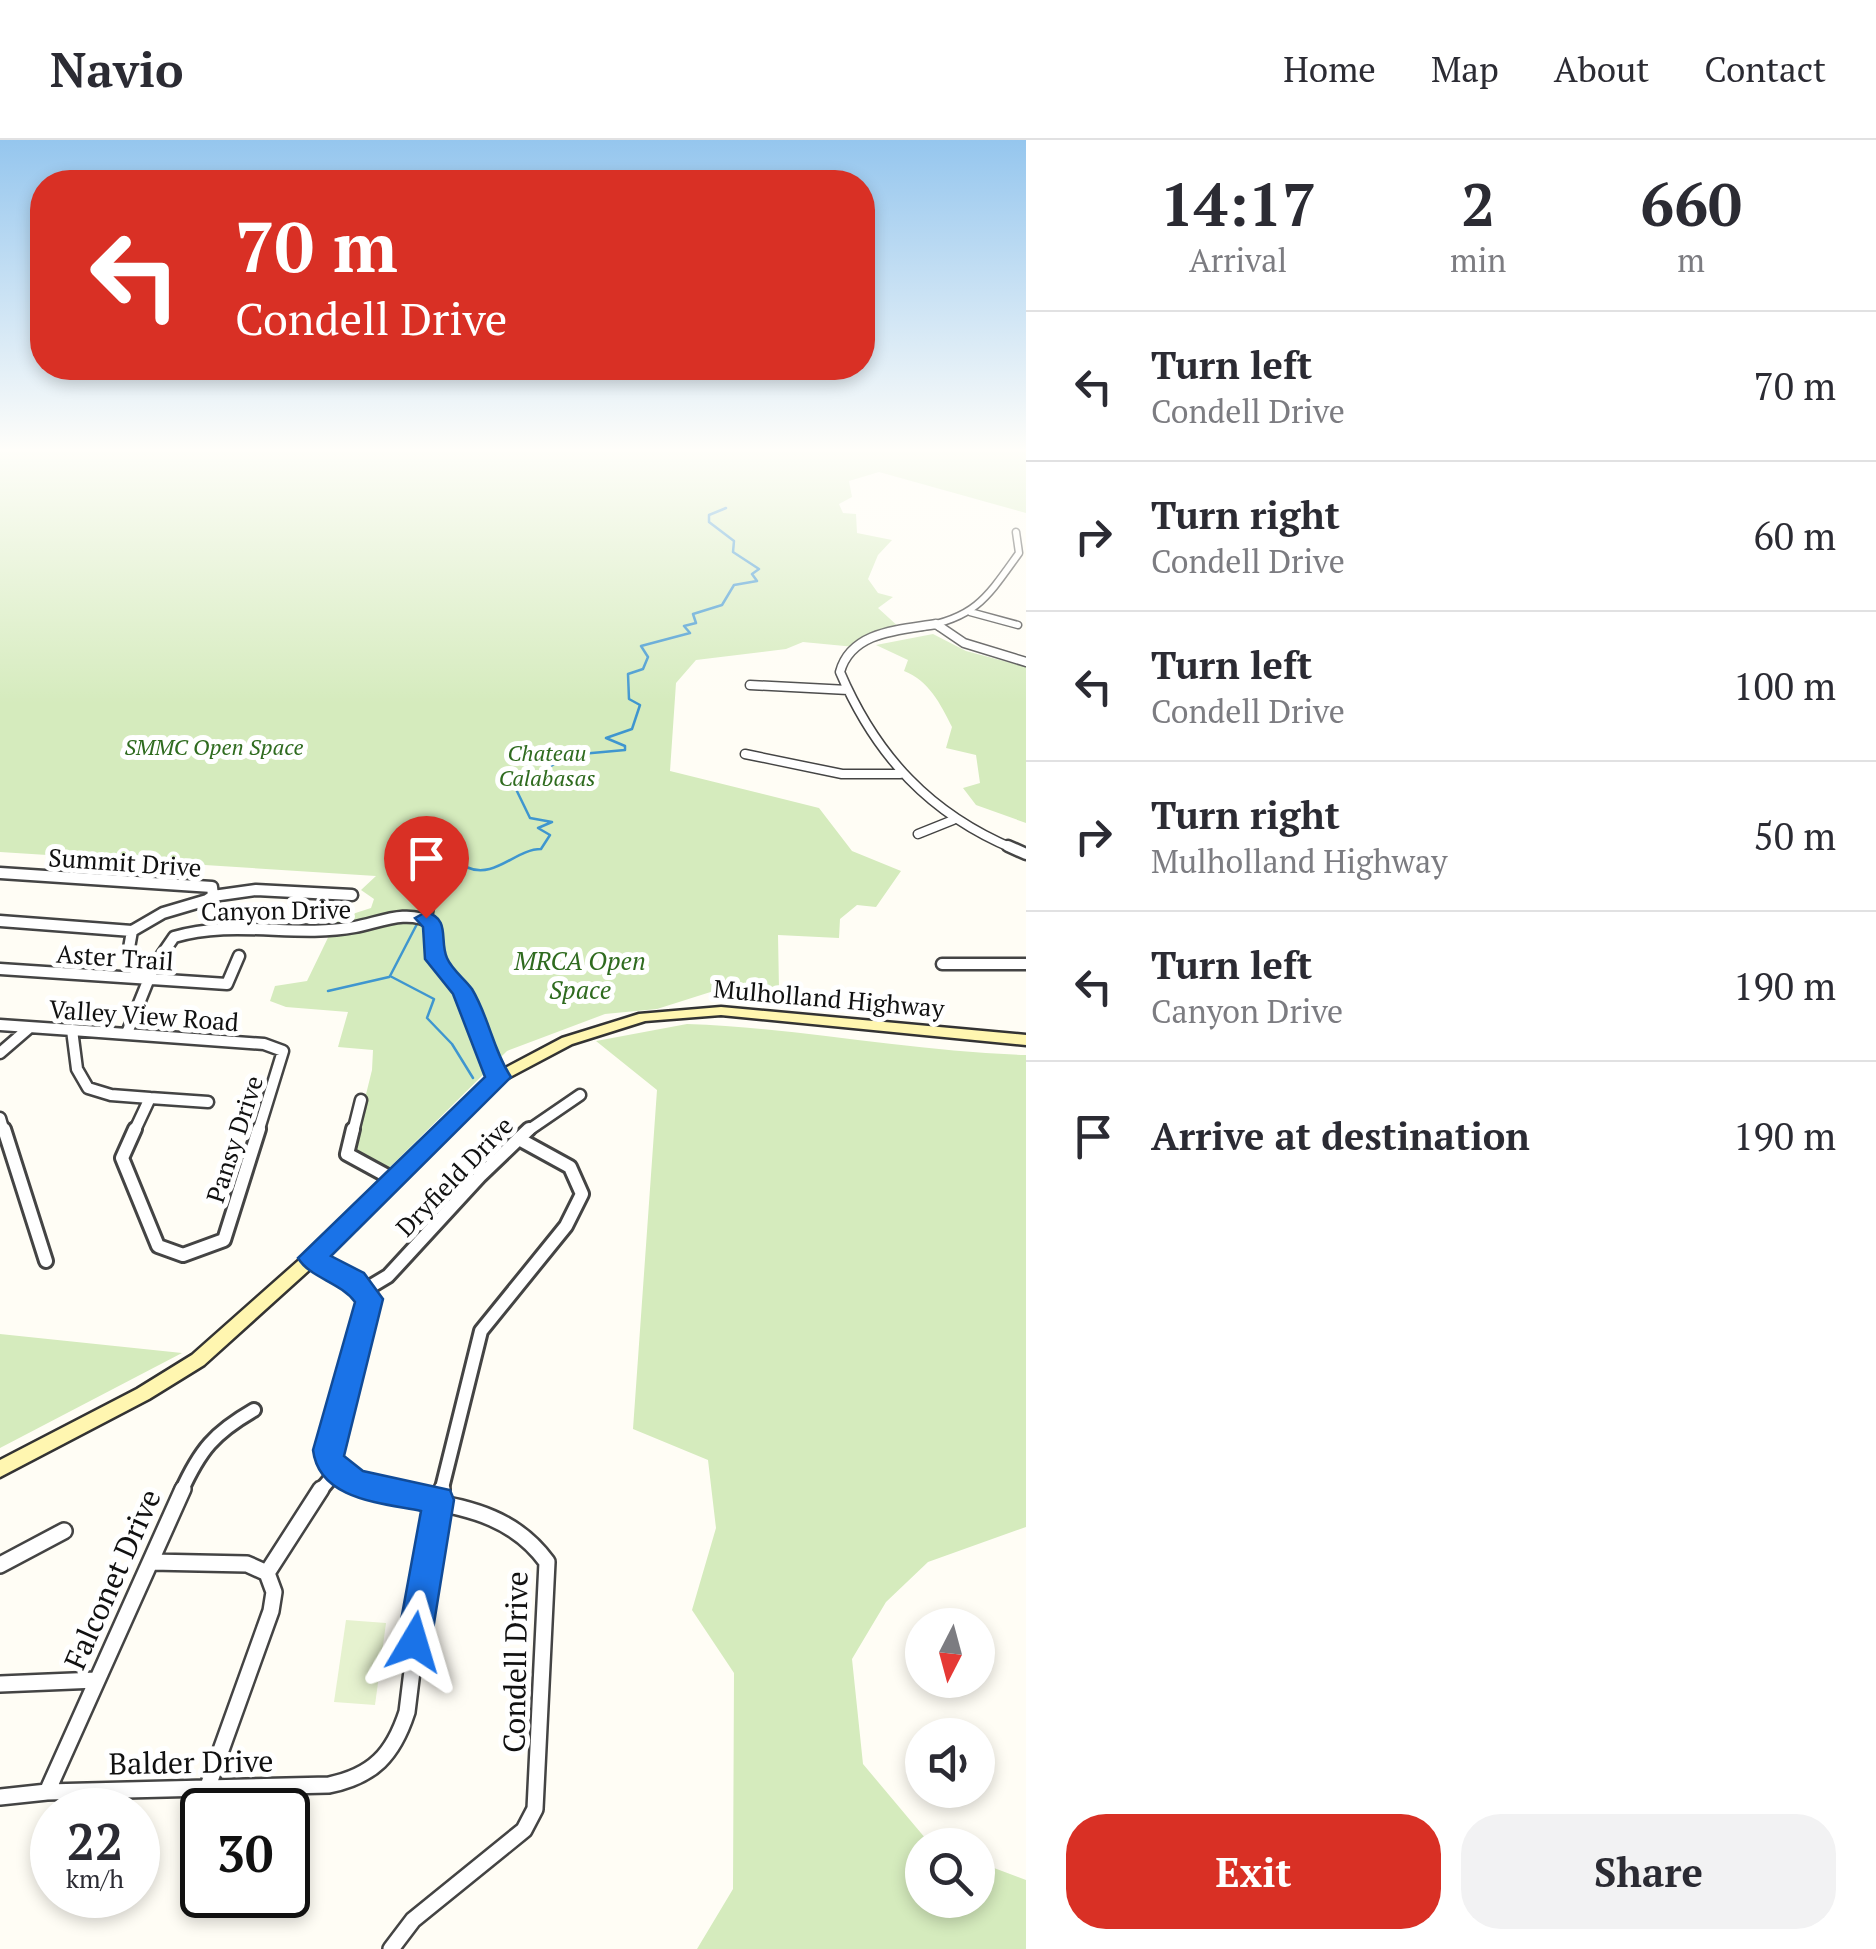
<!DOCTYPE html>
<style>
:root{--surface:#fff;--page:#f2f2f3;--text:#2b2b33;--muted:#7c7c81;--line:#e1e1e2;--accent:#d93025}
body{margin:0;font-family:"PT Serif",serif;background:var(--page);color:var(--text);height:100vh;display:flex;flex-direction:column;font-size:38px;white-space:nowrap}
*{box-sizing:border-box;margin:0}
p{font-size:32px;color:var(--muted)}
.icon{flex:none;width:55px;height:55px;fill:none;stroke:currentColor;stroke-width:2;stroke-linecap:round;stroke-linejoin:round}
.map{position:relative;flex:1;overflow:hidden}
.details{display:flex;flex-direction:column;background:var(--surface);width:850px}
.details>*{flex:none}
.hud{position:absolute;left:30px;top:30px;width:845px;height:210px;border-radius:40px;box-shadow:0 5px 15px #0003;background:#d93025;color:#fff;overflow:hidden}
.needle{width:65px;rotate:186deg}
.fabs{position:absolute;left:905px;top:1468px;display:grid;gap:20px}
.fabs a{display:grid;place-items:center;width:90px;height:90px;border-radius:50%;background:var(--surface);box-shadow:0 5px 15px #0003;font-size:50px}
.speed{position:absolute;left:30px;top:1648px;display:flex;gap:20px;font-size:50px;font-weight:700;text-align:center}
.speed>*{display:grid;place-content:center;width:130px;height:130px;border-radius:50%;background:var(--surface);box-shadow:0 5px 15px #0003;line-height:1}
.speed small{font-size:25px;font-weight:400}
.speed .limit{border:5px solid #111;border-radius:15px;background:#fff;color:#111}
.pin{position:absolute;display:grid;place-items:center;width:85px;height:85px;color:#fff;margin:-102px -42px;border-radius:50% 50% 50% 0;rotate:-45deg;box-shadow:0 0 10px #0007}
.pin .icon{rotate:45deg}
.me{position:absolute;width:110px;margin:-55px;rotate:7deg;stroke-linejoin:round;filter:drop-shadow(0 0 8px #0008)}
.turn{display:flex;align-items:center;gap:35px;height:210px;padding:0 40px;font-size:45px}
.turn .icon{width:130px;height:130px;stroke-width:2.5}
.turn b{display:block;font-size:70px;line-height:85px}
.eta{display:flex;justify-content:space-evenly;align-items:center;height:170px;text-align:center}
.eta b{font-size:60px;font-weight:700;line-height:70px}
.primary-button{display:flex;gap:20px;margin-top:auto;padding:20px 40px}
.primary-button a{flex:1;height:115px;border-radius:40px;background:var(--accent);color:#fff;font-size:40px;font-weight:700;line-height:115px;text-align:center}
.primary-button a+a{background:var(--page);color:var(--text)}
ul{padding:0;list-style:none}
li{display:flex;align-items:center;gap:30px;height:150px;padding:0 40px;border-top:2px solid var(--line)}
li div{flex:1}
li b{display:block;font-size:38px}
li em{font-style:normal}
header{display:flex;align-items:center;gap:60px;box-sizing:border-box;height:140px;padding:0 50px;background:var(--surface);border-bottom:2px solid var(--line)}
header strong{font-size:48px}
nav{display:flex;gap:55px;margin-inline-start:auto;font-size:35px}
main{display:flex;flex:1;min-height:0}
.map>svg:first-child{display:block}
</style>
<header>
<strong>Navio</strong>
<nav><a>Home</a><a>Map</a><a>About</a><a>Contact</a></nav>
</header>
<main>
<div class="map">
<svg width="1026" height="1809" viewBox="0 0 1026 1809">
<rect width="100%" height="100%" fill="#fffdf5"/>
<path fill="#d5ebbd" d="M0,311H1026V373L879,332L849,341L852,357L839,364L843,373L856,374L857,393L892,400L878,415L868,439L878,453L893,457L878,468L900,488L855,507L803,502L786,509L696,520L676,543L670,631L819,668L852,711L901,731L876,767L857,765L840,779L839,798L778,795L779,849H720L657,869L605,874L507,911L387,1030L352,1011L372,930L373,910L338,907L348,872L286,867L270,861L275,846L307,841L337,779L371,768L374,759L361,750L376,736L0,712Z
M933,494L966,511L1026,527V683L976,665L963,648L980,643L976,615L946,608L952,587C940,563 929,541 904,531L908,520L876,505Z
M687,884C801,888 912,912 1026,915V1387L928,1422L886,1462L852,1519L863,1624L931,1705H922V1760H978V1722L1026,1740V1809H697L733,1749L734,1533L692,1470L716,1388L708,1320L633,1289L657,950L596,901Z
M0,1194L182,1213L0,1308Z"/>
<path fill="#e6f2cf" d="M346,1480L386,1483L375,1565L334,1562Z"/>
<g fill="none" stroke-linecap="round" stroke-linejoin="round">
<path stroke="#3f96cf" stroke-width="2.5" d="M419,764L417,752L403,749L411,741L434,742L466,727C495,740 515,709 541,709L550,695L538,688L552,682L530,678L513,643L542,637L551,626L570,615L625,610V606L606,598L632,589L640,565L629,559L628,534L643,529L648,517L641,506L690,493L684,486L696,483L693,474L722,465L734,445L757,441L752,434L759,429L733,412L734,401L709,382V375L726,368
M417,784L390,836L434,859L427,878L452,904L473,938
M328,851L389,837"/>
<defs>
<path id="minor-far4" d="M970,472L1018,485
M935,484L939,487
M921,487C976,478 988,456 1019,413L1016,392"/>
<path id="minor-far3" d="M936,484C900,490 851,491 840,532C876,616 930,674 1014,709
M936,484L964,503L1026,522
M750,545L848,550
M745,614L842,634H900
M918,694L953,680"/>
<path id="minor-far2" d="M1008,706L1026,714
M0,733L212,747L213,756L207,760L163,773L132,791L129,808L135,830L150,839
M213,756L256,750L352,755
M426,778L430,756
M0,781L132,791
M942,824H1026
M0,829L227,844L239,816
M0,885L72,890
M72,890L264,904L283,911L258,992
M72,890L77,929L88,948L111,955L150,958L134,992
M127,893L154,826L174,797C232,779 296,798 355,787C381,782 407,769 432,783L436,819L467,859L491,930L499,937
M0,913L29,888
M150,958L208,962
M0,978L4,992
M353,992L361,960
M526,992L580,955"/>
<path id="minor-far1" d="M4,989L46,1121
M135,989L122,1018L158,1106L183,1115L224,1100L259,989
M353,989L347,1014L391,1038
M312,1118L357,1144L369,1171L328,1310L332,1327L355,1341L387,1352
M363,1151L388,1136L480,1036L529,989
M181,1352C200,1310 214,1293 254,1270
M319,1352L337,1331
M441,1352L481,1191L566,1086L582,1054L570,1027L519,999"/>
<path id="minor" d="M378,1349C442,1368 504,1363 547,1422L535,1669L524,1690L413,1780L391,1809
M151,1422L247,1424L267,1433
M0,1425L64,1391
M267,1433L321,1349
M0,1544L97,1540
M207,1649L271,1471L274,1452L267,1433
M47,1652L183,1349
M0,1657L47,1652L329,1645C373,1636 393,1615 407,1572L427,1408L442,1349"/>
<path id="secondary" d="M721,867L1026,895V905L721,875L645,881L572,904L504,940L318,1122L204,1225L149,1259L0,1337V1320L137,1249L192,1215L306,1114L494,934L562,898L639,874Z"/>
</defs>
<use href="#minor-far4" stroke="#444" stroke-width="9"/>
<use href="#minor-far3" stroke="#444" stroke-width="11"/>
<use href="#minor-far2" stroke="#444" stroke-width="15"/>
<use href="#minor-far1" stroke="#444" stroke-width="18"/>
<use href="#minor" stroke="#444" stroke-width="20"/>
<use href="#secondary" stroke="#333" stroke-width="5"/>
<use href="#minor-far4" stroke="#fff" stroke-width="6"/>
<use href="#minor-far3" stroke="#fff" stroke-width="8"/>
<use href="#minor-far2" stroke="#fff" stroke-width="10"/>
<use href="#minor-far1" stroke="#fff" stroke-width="12"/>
<use href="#minor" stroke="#fff" stroke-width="15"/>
<use href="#secondary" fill="#fff6b0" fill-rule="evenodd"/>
</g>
<linearGradient id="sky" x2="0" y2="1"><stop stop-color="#95c6ee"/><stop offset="0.55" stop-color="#fffefa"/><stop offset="1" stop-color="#fffefa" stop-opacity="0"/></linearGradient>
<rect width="1026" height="564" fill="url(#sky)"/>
<path fill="#1a73e8" stroke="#114b97" stroke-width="2.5" d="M426,772C451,779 439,800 447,818C452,830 465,839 472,849C489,877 493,910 511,937L331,1116L364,1133L383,1159L344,1316L363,1331L450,1350L454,1360L431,1502L426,1513L414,1518L402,1513L397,1502L421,1371C382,1363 319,1360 313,1310L355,1162C340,1142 310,1138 298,1118L485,937L453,854L425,819L423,787L415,778Z"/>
<g text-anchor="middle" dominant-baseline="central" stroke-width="10" stroke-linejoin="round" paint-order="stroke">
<g font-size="22" font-style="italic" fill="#2f6b1f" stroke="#fff">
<text x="214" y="606">SMMC Open Space</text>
<text x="547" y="612">Chateau<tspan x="547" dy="25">Calabasas</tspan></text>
</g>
<g font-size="25" fill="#111" stroke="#fff">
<text transform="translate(125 722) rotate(4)">Summit Drive</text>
<text transform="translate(276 770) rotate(-1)">Canyon Drive</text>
<text transform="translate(115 817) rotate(4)">Aster Trail</text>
<text transform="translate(829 858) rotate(5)">Mulholland Highway</text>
<text transform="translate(144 875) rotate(4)">Valley View Road</text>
<text transform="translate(234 999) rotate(-72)">Pansy Drive</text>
<text transform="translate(454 1036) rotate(-46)">Dryfield Drive</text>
</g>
<g font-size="25" font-style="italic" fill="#2f6b1f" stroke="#fff">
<text x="580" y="820">MRCA Open<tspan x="580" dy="29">Space</tspan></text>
</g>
<g font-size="30" fill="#111" stroke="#fff">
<text transform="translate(112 1439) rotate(-66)">Falconet Drive</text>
<text transform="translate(515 1522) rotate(-89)">Condell Drive</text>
<text transform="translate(191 1622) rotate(-1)">Balder Drive</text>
</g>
</g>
</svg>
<div class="fabs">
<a><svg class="needle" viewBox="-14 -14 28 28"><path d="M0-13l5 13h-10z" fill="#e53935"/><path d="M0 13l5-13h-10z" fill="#7c7c81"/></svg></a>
<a><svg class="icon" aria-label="sound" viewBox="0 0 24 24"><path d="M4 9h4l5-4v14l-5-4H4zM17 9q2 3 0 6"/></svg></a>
<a><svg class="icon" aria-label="search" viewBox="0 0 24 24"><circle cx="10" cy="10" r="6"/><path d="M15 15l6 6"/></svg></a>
</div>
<div class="speed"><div>22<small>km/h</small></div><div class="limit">30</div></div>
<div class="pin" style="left:426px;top:778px;background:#d93025"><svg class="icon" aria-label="arrive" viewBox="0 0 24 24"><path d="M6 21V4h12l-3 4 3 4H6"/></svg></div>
<svg class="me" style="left:414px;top:1502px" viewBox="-20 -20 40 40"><path d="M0-17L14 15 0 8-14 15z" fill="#1a73e8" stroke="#fff" stroke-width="4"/></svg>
<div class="hud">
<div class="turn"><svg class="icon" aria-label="left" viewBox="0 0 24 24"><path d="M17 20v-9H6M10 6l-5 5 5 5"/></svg><div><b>70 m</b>Condell Drive</div></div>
</div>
</div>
<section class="details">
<div class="eta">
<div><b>14:17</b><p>Arrival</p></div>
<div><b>2</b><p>min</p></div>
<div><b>660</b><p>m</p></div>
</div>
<ul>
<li><svg class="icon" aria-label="left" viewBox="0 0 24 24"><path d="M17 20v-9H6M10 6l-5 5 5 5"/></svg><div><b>Turn left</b><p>Condell Drive</p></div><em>70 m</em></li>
<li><svg class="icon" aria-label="right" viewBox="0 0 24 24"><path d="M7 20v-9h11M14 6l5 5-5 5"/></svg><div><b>Turn right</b><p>Condell Drive</p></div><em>60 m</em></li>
<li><svg class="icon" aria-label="left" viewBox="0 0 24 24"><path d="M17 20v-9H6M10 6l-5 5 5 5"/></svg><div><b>Turn left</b><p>Condell Drive</p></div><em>100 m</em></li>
<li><svg class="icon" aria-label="right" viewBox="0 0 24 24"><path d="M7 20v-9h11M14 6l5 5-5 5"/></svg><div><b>Turn right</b><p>Mulholland Highway</p></div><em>50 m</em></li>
<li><svg class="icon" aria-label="left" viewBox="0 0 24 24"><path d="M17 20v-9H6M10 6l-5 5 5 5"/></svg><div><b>Turn left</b><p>Canyon Drive</p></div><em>190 m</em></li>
<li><svg class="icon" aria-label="arrive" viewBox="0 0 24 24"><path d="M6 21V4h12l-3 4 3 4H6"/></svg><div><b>Arrive at destination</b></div><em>190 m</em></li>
</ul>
<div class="primary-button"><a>Exit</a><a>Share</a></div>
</section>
</main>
